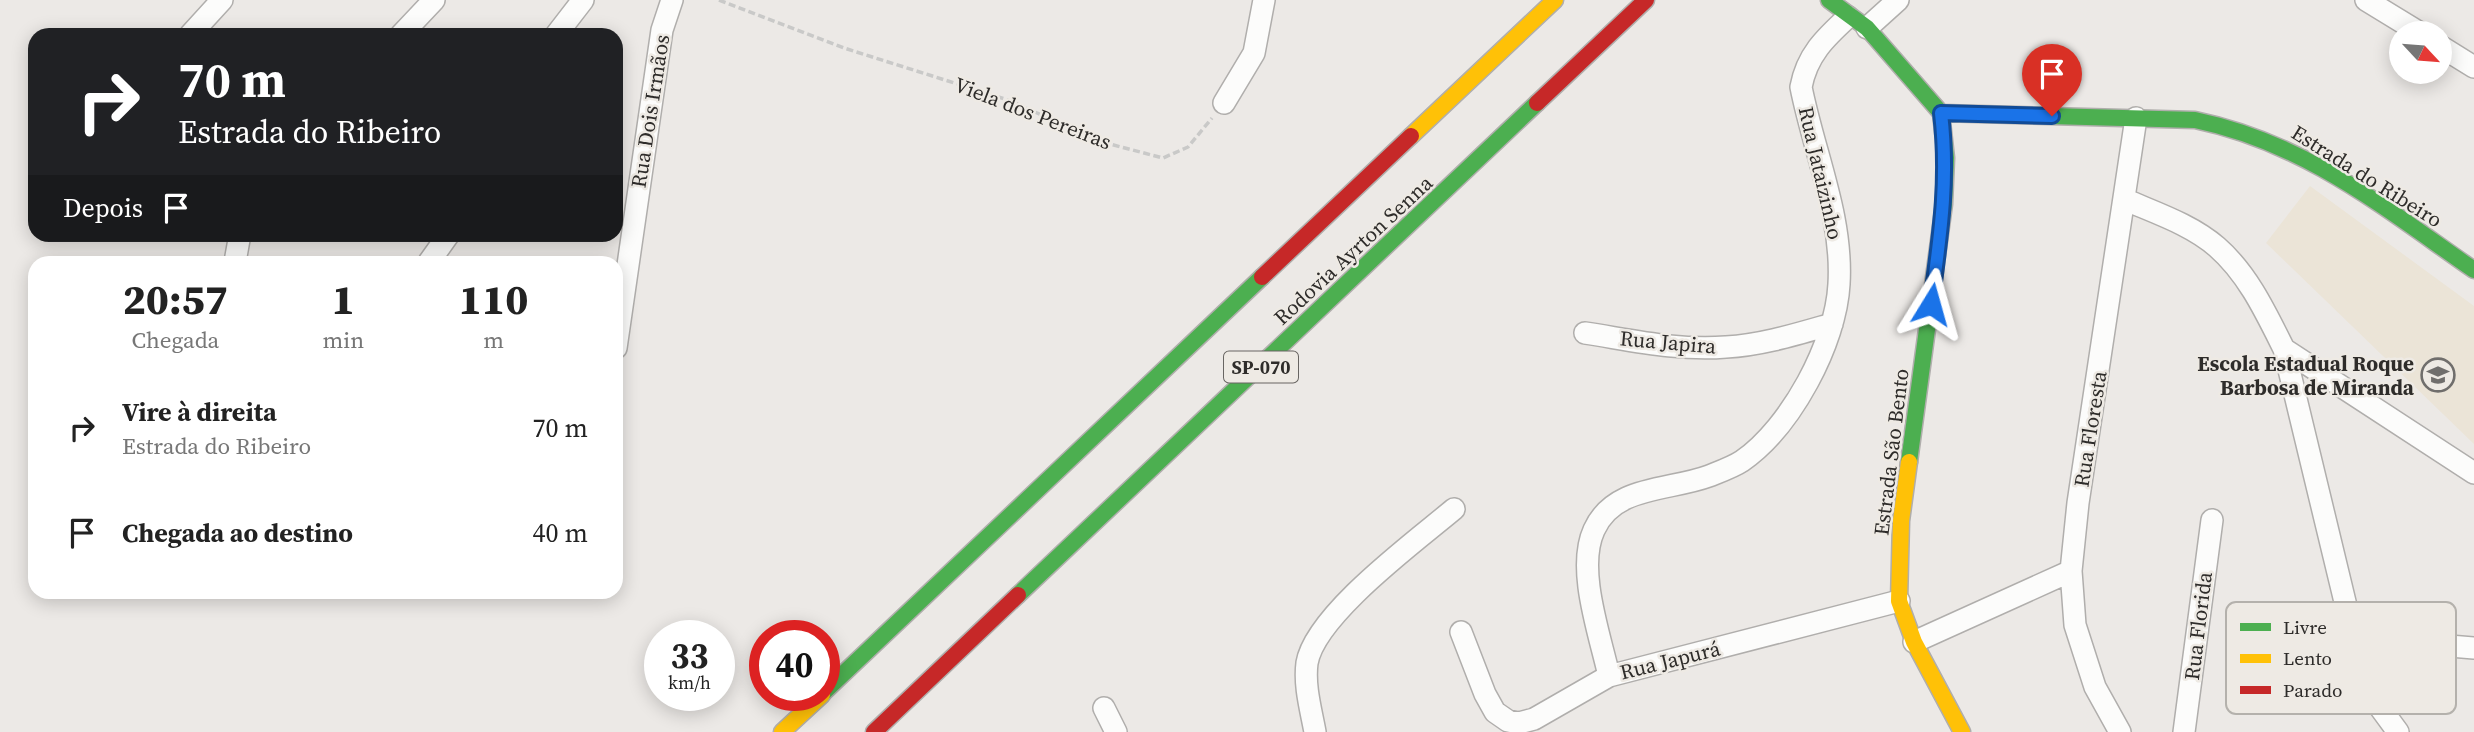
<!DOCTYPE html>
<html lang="pt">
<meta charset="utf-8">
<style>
:root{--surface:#fff;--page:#f2f2f2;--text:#222;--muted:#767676}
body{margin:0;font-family:"Source Serif 4",serif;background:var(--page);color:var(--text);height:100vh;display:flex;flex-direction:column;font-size:26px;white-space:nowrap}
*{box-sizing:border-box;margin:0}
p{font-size:23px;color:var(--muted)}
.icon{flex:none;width:38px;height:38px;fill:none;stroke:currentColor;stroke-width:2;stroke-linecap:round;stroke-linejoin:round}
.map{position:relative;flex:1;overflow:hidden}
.drawer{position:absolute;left:28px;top:256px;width:595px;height:343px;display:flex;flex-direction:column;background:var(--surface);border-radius:21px;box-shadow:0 4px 18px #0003}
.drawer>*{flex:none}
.banner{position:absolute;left:28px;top:28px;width:595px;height:214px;border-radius:21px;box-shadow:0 4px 18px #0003;background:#202124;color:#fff;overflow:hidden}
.needle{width:46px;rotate:116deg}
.buttons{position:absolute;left:2389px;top:21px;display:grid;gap:14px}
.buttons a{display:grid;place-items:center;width:63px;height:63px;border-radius:50%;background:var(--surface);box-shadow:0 4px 18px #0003;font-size:35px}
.speed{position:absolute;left:644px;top:620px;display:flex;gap:14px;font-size:35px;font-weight:700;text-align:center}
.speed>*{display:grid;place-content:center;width:91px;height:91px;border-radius:50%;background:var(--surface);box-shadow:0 4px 18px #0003;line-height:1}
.speed small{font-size:18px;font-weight:400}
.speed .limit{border:10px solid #d22;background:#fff;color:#111}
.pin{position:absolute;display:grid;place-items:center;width:60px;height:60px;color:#fff;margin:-72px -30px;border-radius:50% 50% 50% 0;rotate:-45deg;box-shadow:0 0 7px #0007}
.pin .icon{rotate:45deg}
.me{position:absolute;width:77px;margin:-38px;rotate:8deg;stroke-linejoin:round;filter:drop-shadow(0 0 5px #0008)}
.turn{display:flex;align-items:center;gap:24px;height:147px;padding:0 35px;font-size:32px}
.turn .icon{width:91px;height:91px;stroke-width:2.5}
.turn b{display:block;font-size:49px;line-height:60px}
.then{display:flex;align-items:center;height:66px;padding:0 35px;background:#0003;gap:14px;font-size:26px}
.eta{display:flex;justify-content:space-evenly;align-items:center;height:119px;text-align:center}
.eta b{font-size:42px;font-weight:800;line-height:49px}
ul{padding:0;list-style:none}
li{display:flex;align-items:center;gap:21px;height:105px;padding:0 35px}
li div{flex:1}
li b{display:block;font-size:26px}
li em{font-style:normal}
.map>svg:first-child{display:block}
</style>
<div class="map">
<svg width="2474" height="732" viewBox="0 0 2474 732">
<rect width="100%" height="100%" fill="#ece9e6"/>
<path fill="#ebe4d7" d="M2310,186L2474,306V444L2266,243Z"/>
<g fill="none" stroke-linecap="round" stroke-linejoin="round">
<defs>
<path id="street" d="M2366,0L2420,33
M1867,28L1898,0
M190,35L222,0
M401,35L434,0
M556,35L583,0
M2440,46L2474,67
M1224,103L1254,53L1264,0
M2126,200C2156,213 2192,225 2217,247C2248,274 2266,313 2284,349L2360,664L2376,702L2398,732
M235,262L240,234
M429,262L449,234
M1585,333C1631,340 1678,351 1726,347C1762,345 1797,334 1832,324
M616,348L662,30L672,0
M2284,349L2474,473
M1461,632L1485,694L1495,712L1508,721L1519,723L1534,719L1609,676L1899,601
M2355,638L2474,648
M1914,642L2071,571
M1609,676C1600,635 1576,569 1594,530C1614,485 1669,491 1709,476C1719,472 1733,467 1742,461C1791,427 1836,343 1839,284C1843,216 1814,153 1801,87C1807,55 1825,38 1848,17
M1104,708L1116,732
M1315,732C1311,710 1304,686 1307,663C1315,615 1416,541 1454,509
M2120,732L2095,687L2075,625L2071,571L2078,503L2136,118
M2184,732L2212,520"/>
<path id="fast" d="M1829,0L1867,28L1941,113L1946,158L1944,204L1909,462
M1941,113L2195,120C2306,143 2383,207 2474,270
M1018,595L1537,103
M824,692L1262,277"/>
<path id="slow" d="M1411,136L1555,0
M1909,462L1901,521L1899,601L1914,642L1962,732
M782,732L822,695"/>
<path id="jam" d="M1537,103L1646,0
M1262,277L1411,136
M874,732L1018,595"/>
</defs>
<use href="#street" stroke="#b0aeac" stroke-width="24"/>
<use href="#fast" stroke="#b0aeac" stroke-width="19"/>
<use href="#slow" stroke="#b0aeac" stroke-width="19"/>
<use href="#jam" stroke="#b0aeac" stroke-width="19"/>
<path stroke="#c9c9c8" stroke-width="3.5" stroke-dasharray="7 3.5" stroke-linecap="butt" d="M719,0L844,48L1008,100L1102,142L1163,158L1188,147L1212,118"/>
<use href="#street" stroke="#fcfcfb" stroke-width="21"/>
<use href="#fast" stroke="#4caf50" stroke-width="16"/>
<use href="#slow" stroke="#ffc107" stroke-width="16"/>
<use href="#jam" stroke="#c62828" stroke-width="16"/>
</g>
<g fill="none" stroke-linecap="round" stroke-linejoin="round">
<defs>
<path id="route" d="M1931,304C1940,237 1949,181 1941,113L2052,116"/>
</defs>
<use href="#route" stroke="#114b97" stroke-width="18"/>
<use href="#route" stroke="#1a73e8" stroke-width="12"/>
</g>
<defs>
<symbol id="school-ring" viewBox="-11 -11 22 22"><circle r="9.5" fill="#eeeae4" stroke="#706e6c" stroke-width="1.5"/><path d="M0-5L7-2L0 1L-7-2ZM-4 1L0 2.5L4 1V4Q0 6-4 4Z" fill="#706e6c"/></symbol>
</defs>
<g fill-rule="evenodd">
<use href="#school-ring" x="2419" y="356" width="38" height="38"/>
</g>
<g text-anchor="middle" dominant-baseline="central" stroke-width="5" stroke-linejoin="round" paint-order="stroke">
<rect fill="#eeeae4" stroke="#686562" stroke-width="2" x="1224" y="351.5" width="74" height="31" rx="5"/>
<g font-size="19" font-weight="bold" fill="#2e2c2a">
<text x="1261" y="367">SP-070</text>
</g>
<g font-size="21" fill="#2e2c2a" stroke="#eeeae4">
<text transform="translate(650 111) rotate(-81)">Rua Dois Irmãos</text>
<text transform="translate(1033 113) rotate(21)">Viela dos Pereiras</text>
<text transform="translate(1821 173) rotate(77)">Rua Jataizinho</text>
<text transform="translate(2367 176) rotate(32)">Estrada do Ribeiro</text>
<text transform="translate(1353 250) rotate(-43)">Rodovia Ayrton Senna</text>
<text transform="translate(1668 342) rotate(5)">Rua Japira</text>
<text transform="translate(2090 429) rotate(-81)">Rua Floresta</text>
<text transform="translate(1891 452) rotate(-83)">Estrada São Bento</text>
<text transform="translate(2198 626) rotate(-83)">Rua Florida</text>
<text transform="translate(1670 660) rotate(-14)">Rua Japurá</text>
</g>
<g font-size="21" font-weight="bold" fill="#2e2c2a" stroke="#eeeae4" text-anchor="end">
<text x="2414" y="363">Escola Estadual Roque<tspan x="2414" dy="24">Barbosa de Miranda</tspan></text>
</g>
</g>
<rect x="2226" y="602" width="230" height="112" rx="10" fill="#eeeae4" stroke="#b4b1ac" stroke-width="2"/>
<rect x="2240" y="623" width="31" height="8" fill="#4caf50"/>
<rect x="2240" y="654" width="31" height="9" fill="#ffc107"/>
<rect x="2240" y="686" width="31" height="8" fill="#c62828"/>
<g font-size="19" fill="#2e2c2a">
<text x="2283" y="634">Livre</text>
<text x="2283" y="665">Lento</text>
<text x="2283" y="697">Parado</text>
</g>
</svg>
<div class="buttons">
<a><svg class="needle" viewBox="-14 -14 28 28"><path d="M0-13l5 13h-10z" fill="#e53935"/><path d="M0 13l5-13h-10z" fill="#767676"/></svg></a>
</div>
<div class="speed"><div>33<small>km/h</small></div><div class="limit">40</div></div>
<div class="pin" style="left:2052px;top:116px;background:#d93025"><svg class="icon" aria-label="arrive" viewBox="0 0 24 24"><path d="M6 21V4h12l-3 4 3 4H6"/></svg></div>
<svg class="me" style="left:1931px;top:304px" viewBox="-20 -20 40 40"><path d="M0-17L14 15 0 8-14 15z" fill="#1a73e8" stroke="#fff" stroke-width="4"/></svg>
<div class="banner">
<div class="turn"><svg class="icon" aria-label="right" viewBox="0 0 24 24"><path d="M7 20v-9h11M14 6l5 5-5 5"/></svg><div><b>70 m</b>Estrada do Ribeiro</div></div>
<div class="then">Depois<svg class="icon" aria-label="arrive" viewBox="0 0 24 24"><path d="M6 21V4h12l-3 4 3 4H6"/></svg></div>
</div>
<section class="drawer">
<div class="eta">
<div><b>20:57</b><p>Chegada</p></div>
<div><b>1</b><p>min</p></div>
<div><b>110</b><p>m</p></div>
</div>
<ul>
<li><svg class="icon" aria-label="right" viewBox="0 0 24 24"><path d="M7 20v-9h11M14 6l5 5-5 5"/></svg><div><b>Vire à direita</b><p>Estrada do Ribeiro</p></div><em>70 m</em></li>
<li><svg class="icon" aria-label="arrive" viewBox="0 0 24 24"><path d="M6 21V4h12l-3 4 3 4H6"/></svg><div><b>Chegada ao destino</b></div><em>40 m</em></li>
</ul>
</section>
</div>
